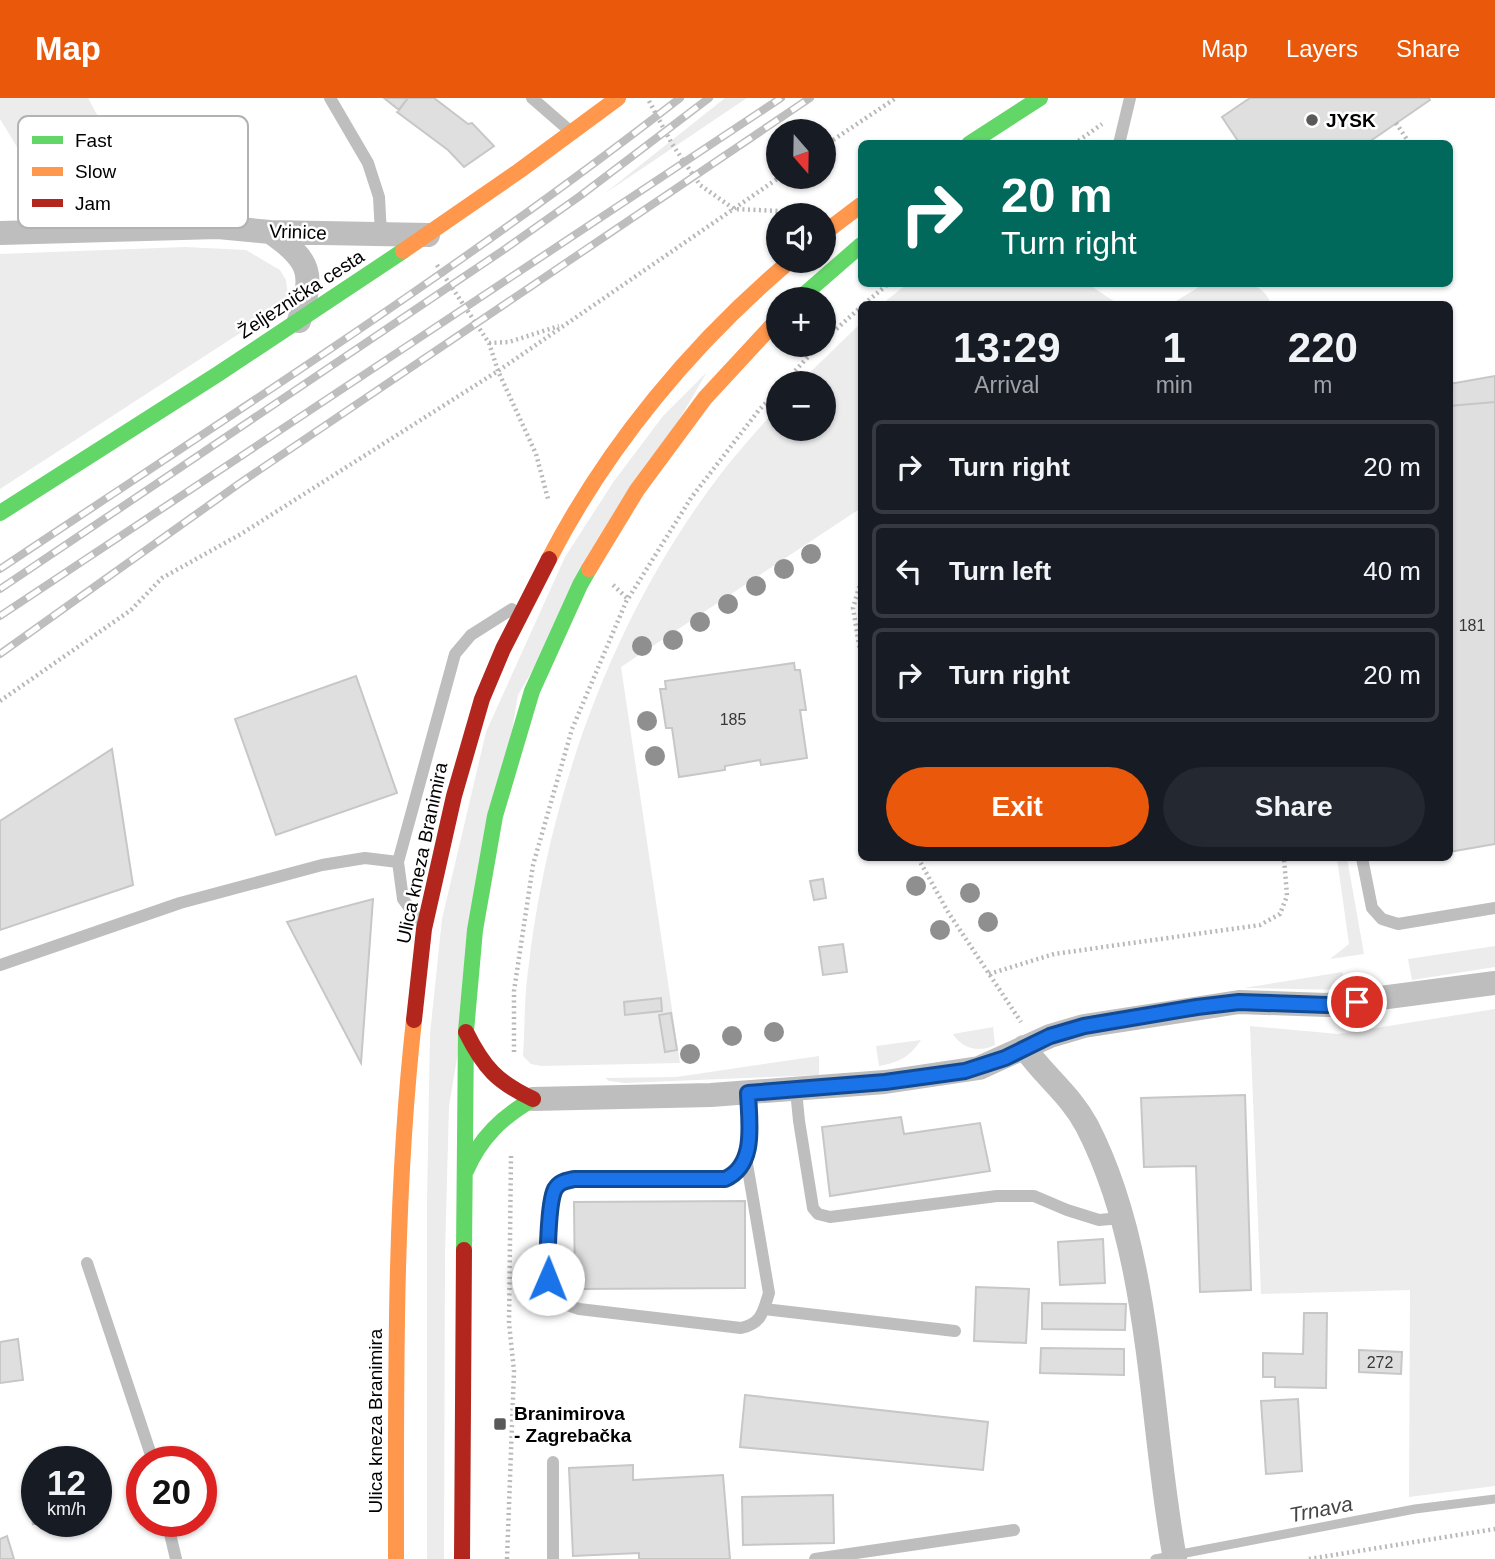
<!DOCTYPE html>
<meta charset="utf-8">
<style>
:root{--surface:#171b24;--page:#242831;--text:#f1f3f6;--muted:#9ea1a6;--line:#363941;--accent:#ea580c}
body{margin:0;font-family:Helvetica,sans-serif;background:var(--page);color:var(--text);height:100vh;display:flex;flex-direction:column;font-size:26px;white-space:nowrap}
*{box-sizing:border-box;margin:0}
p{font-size:23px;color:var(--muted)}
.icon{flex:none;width:38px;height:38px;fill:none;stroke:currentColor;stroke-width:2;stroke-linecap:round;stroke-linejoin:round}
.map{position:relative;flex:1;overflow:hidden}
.side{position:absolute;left:858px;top:203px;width:595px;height:560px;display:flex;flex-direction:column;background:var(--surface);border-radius:10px;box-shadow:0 2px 5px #0004}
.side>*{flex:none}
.top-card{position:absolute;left:858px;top:42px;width:595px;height:147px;border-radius:10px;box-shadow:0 2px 5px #0004;background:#00695c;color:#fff;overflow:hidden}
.needle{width:46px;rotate:160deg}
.buttons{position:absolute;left:766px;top:21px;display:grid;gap:14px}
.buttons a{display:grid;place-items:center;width:70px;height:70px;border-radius:50%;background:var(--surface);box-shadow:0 2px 5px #0004;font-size:35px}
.speed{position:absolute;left:21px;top:1348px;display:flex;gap:14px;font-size:35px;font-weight:700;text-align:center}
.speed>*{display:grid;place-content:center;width:91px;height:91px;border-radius:50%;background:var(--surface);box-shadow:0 2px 5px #0004;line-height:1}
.speed small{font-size:18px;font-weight:400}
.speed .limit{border:10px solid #d22;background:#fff;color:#111}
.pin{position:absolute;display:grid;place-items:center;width:60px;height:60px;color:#fff;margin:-30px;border:4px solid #fff;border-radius:50%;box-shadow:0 2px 7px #0007}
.me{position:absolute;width:77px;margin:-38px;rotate:1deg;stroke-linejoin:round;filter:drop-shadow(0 0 5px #0008)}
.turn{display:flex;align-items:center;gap:24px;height:147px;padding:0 28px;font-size:32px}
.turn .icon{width:91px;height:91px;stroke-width:2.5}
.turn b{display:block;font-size:49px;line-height:60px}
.eta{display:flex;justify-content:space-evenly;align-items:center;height:119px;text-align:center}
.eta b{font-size:42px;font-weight:700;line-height:49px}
.button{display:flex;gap:14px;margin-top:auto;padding:14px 28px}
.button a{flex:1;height:80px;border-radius:42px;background:var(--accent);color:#fff;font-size:28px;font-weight:700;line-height:80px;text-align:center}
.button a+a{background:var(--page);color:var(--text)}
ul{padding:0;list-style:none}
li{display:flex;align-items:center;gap:21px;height:94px;margin:0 14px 10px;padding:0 14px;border:4px solid var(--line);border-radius:10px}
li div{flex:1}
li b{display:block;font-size:26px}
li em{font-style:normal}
header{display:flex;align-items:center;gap:42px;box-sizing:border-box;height:98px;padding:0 35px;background:var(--accent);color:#fff}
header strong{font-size:33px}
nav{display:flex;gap:38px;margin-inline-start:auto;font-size:24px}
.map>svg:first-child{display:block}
</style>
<header>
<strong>Map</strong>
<nav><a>Map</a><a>Layers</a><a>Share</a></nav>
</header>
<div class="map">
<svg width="1495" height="1461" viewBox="0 0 1495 1461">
<rect width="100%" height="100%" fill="#fff"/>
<path fill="#ececec" d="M0,0H88L148,110L68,113L37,82L0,21Z
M725,0H747L604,96Z
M185,149L246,152L280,172L286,182L288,198L274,213L0,391V156Z
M907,186H1088L1118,206H882Z
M1204,186C1229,185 1261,178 1271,206H1171Z
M861,225V410L621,569L680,965L541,968L531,966L523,958C525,930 524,901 528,873C548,696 614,514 723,373C741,350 760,329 779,308V331H824V285H799Z
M707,274L518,597L449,1008L445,1156L444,1461H427V1106L430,936L442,821L486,634L565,459L614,383L663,318Z
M1334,760H1347L1364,856L1330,861L1349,846L1337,761Z
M1495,848V869L1412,882L1408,861Z
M1342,874L1348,892L1244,890Z
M1495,911V1388L1409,1399L1410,1192L1261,1196L1250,928L1338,936Z
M993,929L995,947C980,955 962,951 953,936Z
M921,942C909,960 899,964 879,968L876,948Z
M819,958V977L625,985L609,983L605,980L676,979Z"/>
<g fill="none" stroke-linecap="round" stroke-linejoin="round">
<path stroke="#bfbfbf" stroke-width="9" d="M1155,1461L1415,1411L1495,1401"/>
</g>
<path fill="#dfdfdf" stroke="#c7c7c7" stroke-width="2" d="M384,0H408L399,12Z
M408,0H434L468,26L472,25L494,48L464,69L448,52L397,14Z
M1250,0H1429L1430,2L1366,46H1240L1222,19Z
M1495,278V304L1449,308V286Z
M1495,304V746L1449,754V308Z
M794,565L795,572H800L806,612H800L807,660L761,667L760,662L725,668V672L679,679L672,630H666L660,591H666L665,583Z
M356,578L397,695L276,737L235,621Z
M112,651L133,787L0,832V723Z
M823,781L826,800L814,802L810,783Z
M373,801L361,965L287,824Z
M843,846L847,874L823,877L819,849Z
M661,900L662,913L625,917L624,904Z
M671,915L677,952L665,954L659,917Z
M1245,997L1251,1192L1200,1194L1196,1068L1144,1069L1141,1000Z
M901,1019L904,1036L980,1025L990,1073L830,1098L822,1029Z
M745,1103V1190L575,1191L574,1104Z
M1103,1141L1105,1185L1060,1187L1058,1144Z
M976,1189L1029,1191L1026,1245L974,1243Z
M1042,1205L1126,1206L1125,1232L1042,1231Z
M1304,1215H1327L1326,1290L1275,1289V1279H1263V1255L1303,1256Z
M18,1241L23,1282L0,1285V1244Z
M1041,1250L1124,1251V1277L1040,1275Z
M1359,1252L1402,1254L1401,1276L1359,1274Z
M745,1297L988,1324L983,1372L740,1349Z
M1298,1301L1302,1373L1266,1376L1261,1303Z
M633,1367V1382L723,1377L730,1461H639V1455L573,1458L569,1370Z
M37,1377V1423H53L33,1426L25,1379Z
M833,1397L834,1445L743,1447L742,1399Z
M7,1438L14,1461H0V1441Z"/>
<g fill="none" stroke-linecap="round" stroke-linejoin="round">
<path stroke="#b9b9b9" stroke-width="4.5" stroke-dasharray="2 3.5" stroke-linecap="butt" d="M649,3L672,46L700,87L734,111L803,114
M1396,25L1410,46
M1074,46L1102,26
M824,48L896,0
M437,167L489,245L498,273L536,356L548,401
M864,206L888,186
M824,242L861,209
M489,245L509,244L559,228
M784,285L819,247
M861,483L853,510L861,559
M613,487L628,501
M0,603L131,512L162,480L241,436L498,273L780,79
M918,760L948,814L1021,924
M989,876L1054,856L1260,827L1280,816L1287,798L1284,760
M514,954V893L533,767L572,631L626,504L691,400L759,312L779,291
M507,1461L514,1273L509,1225L511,1057
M1309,1461L1495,1431"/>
<path stroke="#bebebe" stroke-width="12" d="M330,0L368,65L379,99L381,136
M532,0L570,33
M1119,46L1130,0
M1362,760L1372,810L1382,821L1398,826L1495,810
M419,823L403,801L398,764L455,556L471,537L512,511
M0,867L180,805L322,767L365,760L398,764
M796,992L799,1023L813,1110L818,1116L830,1119L997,1098H1034L1067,1112L1099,1122L1121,1120
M746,1060L769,1195C763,1214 762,1225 741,1230L579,1211L559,1204C539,1171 550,1132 553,1095C559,1085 564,1083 574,1081H725C757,1067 749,1024 748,995
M87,1165L153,1363
M764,1211L955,1233
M167,1423L176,1461
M553,1461V1364
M815,1461L1014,1432"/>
<path stroke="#bebebe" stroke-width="24" d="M270,134C312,163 314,176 299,223
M0,135L218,129L270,134L428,137
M1024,949C1044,978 1070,996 1087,1028C1153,1156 1149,1321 1175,1461
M533,1001L711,997L885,984L979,970L1050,938L1084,928L1239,904L1327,907L1495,885"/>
<path stroke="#63d668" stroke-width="16" d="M969,46L1040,0
M799,201L861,147
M0,415L218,276L403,153
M466,1073C480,1040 502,1019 533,1001
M464,1152L466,933L475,832L495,718L532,593L580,487L589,471"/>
<path stroke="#ff974d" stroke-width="16" d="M824,135L861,107
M403,153L519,73L618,0
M549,461C608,347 693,245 790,163
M589,471L637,392L705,300L779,220
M396,1461C396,1282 394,1101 414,922"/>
<path stroke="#b3261e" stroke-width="16" d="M414,922L424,831L454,698L482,601L503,551L549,461
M466,934C484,970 497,984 533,1001
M462,1461L464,1152"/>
<defs>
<path id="rail" d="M0,471C229,318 463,169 680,0
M0,491L505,151L580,98L709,0
M0,518L781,0
M0,556L240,385L810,0"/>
</defs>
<use href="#rail" stroke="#bebebe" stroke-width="8"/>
<use href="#rail" stroke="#fff" stroke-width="5" stroke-dasharray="16" stroke-linecap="butt"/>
</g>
<g fill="#8f8f8f">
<circle cx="811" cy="456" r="10"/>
<circle cx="784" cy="471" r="10"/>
<circle cx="756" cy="488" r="10"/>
<circle cx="728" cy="506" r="10"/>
<circle cx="700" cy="524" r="10"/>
<circle cx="673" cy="542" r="10"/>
<circle cx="642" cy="548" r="10"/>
<circle cx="647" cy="623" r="10"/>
<circle cx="655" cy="658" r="10"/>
<circle cx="916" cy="788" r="10"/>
<circle cx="970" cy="795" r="10"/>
<circle cx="988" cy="824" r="10"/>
<circle cx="940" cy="832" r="10"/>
<circle cx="774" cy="934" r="10"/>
<circle cx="732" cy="938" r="10"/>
<circle cx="690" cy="956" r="10"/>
</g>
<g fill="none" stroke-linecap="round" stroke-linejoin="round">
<defs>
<path id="route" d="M548,1181C547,1165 548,1104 555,1091C560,1083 566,1083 574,1081H725C757,1067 749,1024 748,995L885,984L965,973L1005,960L1050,938L1084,928L1197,909L1239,904L1327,907L1357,904"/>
</defs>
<use href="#route" stroke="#114b97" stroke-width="18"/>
<use href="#route" stroke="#1a73e8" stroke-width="12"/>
</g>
<g fill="#595959" stroke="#fff" stroke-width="2.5">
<circle cx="1312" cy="22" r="7"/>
<rect x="493" y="1319" width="14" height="14" rx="3.5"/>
</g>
<g text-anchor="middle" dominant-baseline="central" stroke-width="5" stroke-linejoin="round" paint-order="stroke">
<g font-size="16" fill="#383838">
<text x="1472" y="527">181</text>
<text x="733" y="621">185</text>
<text x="1380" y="1264">272</text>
</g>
<g font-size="19" font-weight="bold" fill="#000" stroke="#fff" text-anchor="start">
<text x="1326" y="22">JYSK</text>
<text x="514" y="1315">Branimirova<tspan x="514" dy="22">- Zagrebačka</tspan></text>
</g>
<g font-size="19" fill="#000" stroke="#fff">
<text transform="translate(298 134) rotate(2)">Vrinice</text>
<text transform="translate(301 196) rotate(-33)">Željeznička cesta</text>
<text transform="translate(422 755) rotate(-78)">Ulica kneza Branimira</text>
<text transform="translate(375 1323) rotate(-90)">Ulica kneza Branimira</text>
</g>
<g font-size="21" font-style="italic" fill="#444" stroke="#fff">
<text transform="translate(1321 1411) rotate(-11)">Trnava</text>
</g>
</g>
<rect x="18" y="18" width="230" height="112" rx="10" fill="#fff" stroke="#b2b2b2" stroke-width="2"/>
<rect x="32" y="38" width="31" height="8" fill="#63d668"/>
<rect x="32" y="69" width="31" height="9" fill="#ff974d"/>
<rect x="32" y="101" width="31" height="8" fill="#b3261e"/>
<g font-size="19" fill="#000">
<text x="75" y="49">Fast</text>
<text x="75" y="80">Slow</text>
<text x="75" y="112">Jam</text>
</g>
</svg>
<div class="buttons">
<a><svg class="needle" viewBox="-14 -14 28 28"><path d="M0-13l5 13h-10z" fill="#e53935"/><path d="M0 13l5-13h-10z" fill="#9ea1a6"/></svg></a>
<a><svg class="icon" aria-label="sound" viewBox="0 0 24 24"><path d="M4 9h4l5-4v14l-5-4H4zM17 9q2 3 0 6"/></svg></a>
<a>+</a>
<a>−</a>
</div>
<div class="speed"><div>12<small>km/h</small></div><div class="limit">20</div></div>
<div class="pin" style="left:1357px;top:904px;background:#d93025"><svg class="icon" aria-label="arrive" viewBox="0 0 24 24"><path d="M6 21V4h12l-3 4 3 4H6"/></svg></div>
<svg class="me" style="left:548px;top:1181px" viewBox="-20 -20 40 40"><circle r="19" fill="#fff"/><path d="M0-13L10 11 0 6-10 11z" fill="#1a73e8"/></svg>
<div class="top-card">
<div class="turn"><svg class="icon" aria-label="right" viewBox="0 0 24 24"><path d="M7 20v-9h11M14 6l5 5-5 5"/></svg><div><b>20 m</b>Turn right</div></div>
</div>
<section class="side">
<div class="eta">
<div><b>13:29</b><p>Arrival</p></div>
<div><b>1</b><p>min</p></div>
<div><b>220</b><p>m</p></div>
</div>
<ul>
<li><svg class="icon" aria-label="right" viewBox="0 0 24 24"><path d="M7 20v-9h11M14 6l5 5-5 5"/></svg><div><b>Turn right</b></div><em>20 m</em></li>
<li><svg class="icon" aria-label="left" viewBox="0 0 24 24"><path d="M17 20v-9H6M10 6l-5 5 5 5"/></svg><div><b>Turn left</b></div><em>40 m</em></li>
<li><svg class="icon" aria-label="right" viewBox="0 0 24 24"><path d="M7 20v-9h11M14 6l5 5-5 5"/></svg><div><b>Turn right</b></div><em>20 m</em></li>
</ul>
<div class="button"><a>Exit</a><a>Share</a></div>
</section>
</div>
